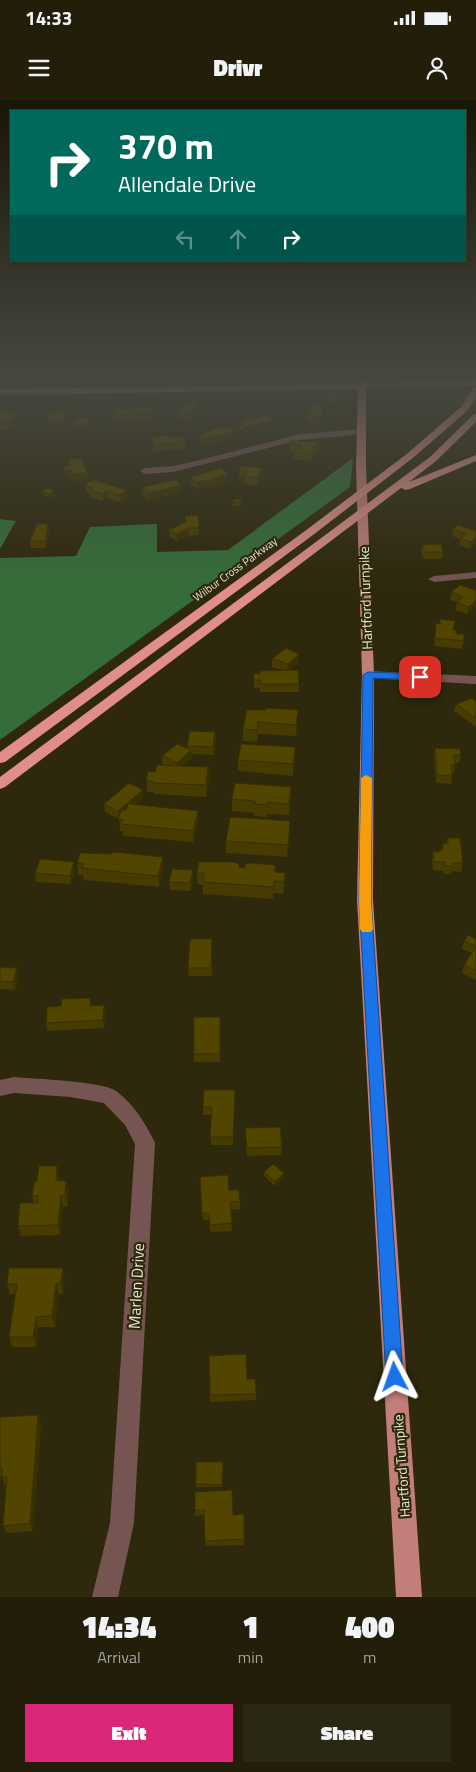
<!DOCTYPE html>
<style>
:root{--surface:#221e09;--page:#2a2712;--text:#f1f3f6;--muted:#a2a29c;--line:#3f3c2a;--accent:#db2777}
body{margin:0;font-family:"Titillium Web",sans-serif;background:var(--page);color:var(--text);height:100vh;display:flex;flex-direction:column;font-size:19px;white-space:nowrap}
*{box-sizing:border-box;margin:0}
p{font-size:16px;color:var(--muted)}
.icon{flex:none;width:28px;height:28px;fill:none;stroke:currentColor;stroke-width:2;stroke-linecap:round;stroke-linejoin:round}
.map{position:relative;height:1497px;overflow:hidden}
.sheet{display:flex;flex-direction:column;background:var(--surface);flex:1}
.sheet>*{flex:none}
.top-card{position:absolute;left:10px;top:10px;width:456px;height:152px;border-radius:0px;box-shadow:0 1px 4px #0004,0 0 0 1px var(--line);background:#00695c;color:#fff;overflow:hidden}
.pin{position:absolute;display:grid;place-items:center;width:42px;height:42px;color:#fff;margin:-21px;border-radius:10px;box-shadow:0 2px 8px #0006}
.me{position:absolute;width:55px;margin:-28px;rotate:356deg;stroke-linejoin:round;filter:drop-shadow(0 0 4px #0008)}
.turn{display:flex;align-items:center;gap:18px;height:105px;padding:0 25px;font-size:22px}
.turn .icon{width:65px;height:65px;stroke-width:2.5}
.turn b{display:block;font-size:35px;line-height:42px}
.lanes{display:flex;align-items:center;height:48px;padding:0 25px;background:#0003;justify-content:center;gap:25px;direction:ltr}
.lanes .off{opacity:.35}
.eta{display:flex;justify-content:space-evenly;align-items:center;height:85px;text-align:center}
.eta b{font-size:30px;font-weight:800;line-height:35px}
.button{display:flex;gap:10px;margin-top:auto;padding:10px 25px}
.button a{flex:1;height:58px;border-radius:0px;background:var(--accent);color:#fff;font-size:20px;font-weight:800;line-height:58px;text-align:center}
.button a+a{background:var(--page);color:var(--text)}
.status{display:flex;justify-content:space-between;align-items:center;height:35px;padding:0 25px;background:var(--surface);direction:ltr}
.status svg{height:14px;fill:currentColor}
header{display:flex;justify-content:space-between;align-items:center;height:65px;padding:0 25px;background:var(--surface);font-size:22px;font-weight:800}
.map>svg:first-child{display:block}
</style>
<div class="status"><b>14:33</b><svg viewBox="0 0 49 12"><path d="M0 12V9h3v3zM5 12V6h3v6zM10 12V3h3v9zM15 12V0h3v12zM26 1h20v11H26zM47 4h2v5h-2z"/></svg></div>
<header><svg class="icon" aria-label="menu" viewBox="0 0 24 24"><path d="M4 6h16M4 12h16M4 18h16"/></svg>Drivr<svg class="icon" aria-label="person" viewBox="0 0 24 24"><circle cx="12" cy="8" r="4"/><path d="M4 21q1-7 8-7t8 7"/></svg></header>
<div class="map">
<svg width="476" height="1497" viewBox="0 0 476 1497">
<rect width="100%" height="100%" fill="#2e280c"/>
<path fill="#346d39" d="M353,358L350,387L0,640V458L76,456L90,427L157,424V452L228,450Z
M0,419L16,421L0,449Z"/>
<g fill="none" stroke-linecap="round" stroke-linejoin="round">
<path fill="#765452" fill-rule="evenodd" d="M362,329L367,332L365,334L300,340L173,372L145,374L140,371L145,368L173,366L200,360L300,334Z
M476,472V478L434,482L428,479L434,476Z
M368,571L476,576V584L364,578L362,575L364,572Z
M14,977C34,979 102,981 116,991C134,1004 146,1024 155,1043L134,1423L118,1497H92L110,1423L135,1044L125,1025L104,1003L70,997L14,993L0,996V980Z"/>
<path fill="#c27e7a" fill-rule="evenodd" d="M358,277H366V283L476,280V286L366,288V366L374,575L373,800L422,1497H396L357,800L362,575L356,366L358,289L0,295V289L358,284Z"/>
<path fill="#e18e8a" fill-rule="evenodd" d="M476,287V297L467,311L414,357L313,435L5,662L0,663V652L305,431L408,353L461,307L473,288Z
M476,314V322L436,361L409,382L476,355V361L410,389L406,390L401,388L5,687L0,689V677L430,357L473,315Z"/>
</g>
<path fill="#463b00" d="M108,277H138V278L108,279Z
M325,293H340L338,302H325Z
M323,306V313L320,324L310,323V320H307V313Z
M152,307L151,319H145V321H114L113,314Z
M200,309L190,320L178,318V311Z
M15,312L16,318L21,324L12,327L10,330H0V313Z
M247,318L274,320V326L246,333L240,330V323L247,321Z
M90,322L89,327H75L74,324Z
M199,335L236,338L206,346L199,341Z
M169,337L185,342V349L153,351L152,338Z
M318,342L317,353L314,352L312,361L294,359L295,351H289V344Z
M68,360L87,373L88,380L73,381L71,377H66L64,367L69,366Z
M262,368L261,375L257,385L244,384V378L239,377V370Z
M228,374V381L216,384V386L197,389L191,384V377Z
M85,385L127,390V397L120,402L107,398L103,401L90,397L89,393L86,392Z
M181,385V392L148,400L142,394V387Z
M42,390L55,396L49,398L43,394Z
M233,399L241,400V406H233Z
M198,415L199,435L189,436L177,441L170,437L169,430Z
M48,424L49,431L46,448H31L30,441Z
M453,429L476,431L470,449L459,445L460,439L452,436Z
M422,445L443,452L442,459H424L421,452Z
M476,490V506L467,514L455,510L457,502L450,500L451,492Z
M436,523L454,530L456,534L464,541L462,549L434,546Z
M272,559L299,561L289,570L299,584V592H260V588H254V573L260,574L283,570L272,567Z
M476,602V627L454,611L456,604Z
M247,610H298L296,636L258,634L257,642L243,641V629Z
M215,632L216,640L214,655L191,654L192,658L182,666L208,667L209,679L206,697L154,694V692H147L146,680L155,672L165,665L162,664V656L188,648L187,646Z
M295,647L293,676L238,671V660Z
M435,648L461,655L459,663H455L454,673H452L451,684L436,683L434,656Z
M291,687L289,715L267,714V717L254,716V713L232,711V699Z
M143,698L135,705L198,723L193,742L123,736L122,731H120L119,719L105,712L104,704Z
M290,733L287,757L226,753V741Z
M448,738L463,763L461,772L452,771L451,774H444L443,771L433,770L432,760L433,752H439L440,749H442L443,743H446Z
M163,757V769L159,787L84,780L83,775H78L77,763Z
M239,764V767L245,768L275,765V772L285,773L283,794L273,793V799L203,794V785L197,784V773Z
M75,770L71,784L36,782L35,773Z
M193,778L191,791L170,790L169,782Z
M476,839V880L462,873L464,865L472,853L462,849L464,841Z
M212,847V876H189L188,868Z
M0,867L19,876L15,890L0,889Z
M104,905L105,913L104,928L47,931L46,923L92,906Z
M220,917V962H194V954Z
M235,990L233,1045H211V1015H203V1007Z
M245,1028L282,1047L281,1055L247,1056Z
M57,1066L59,1077V1081H66L69,1092L68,1106H63L60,1135L21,1136L18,1126L34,1103L32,1096Z
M264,1072L284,1073V1077L275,1086L264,1076Z
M200,1077L229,1090L240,1101V1109L231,1110L232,1131L210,1132L209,1120H203Z
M65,1178L63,1194H59L55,1227H38L36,1247H12L9,1237L15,1194H10L7,1184Z
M209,1256L256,1294V1300L210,1302Z
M0,1317L41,1324L33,1431L7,1433L3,1426L6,1386H5L2,1377H0Z
M223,1362L222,1387H196V1384Z
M195,1392L233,1415L244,1414V1445L205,1446L204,1415L195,1416Z"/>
<path fill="#393000" d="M199,303L200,309L190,320V313Z
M323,306V313L320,324L321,317Z
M66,311V317L65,327L48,329L47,322Z
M15,312L16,318H20L21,324L12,327L10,330L9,323Z
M274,320V326L246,333V327Z
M236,331V338L206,346L205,339Z
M262,368L261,375L257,385V378Z
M65,370H71V377H66Z
M87,373L88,380L73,381L72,374Z
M228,374V381L216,384V386L197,389L196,382Z
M181,385V392L148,400V393Z
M127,390V397L120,402L119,395Z
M107,391V398L103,401L102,394Z
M55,392V396L49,398V394Z
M48,424L49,431L46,448L45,441Z
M188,428L189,436L177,441V434Z
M476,437V443L470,449L471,442Z
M476,500V506L467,514L469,507Z
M299,554V561L287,572L288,564Z
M258,622V634L257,642V630Z
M215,632L216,640L214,655L213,647Z
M295,647V659L293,676V664Z
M191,650L192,658L177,671V663Z
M208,667L209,679L206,697V685Z
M291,687V699L289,715V704Z
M143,690V698L119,719L118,711Z
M198,711V723L193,742V731Z
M290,721V733L287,757Z
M163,757V769L159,787L158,776Z
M74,762L75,770L71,784L70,776Z
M193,770V778L191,791L190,783Z
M17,868L19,876L15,890L13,882Z
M104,905L105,913L104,928L103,920Z
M57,1066L59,1077L58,1092L56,1081Z
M284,1073V1077L275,1086V1082Z
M66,1081L69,1092L68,1106L65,1095Z
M61,1095L63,1106L60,1135L58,1125Z
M63,1168L65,1178L63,1194L61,1183Z
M56,1184L59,1194L55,1227L52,1216Z
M36,1217L38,1227L36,1247L33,1237Z
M38,1315L41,1324L33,1431L30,1423Z"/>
<path fill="#514500" stroke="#393000" d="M325,293H340L338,299H325Z
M188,301L199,303L190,313L178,311Z
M312,305L323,306L321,317L311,316L312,313H307Z
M152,307L151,312H145V314H113L114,309Z
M1,311L15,312L12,318H20L11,320L9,323H0V313Z
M66,311L64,320L47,322V313Z
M266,315L274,320L246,327L240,323L250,320L247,318L252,317L256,318Z
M76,318L90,319L88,324H74Z
M229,326L236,331L205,339L199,335L216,328L219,329Z
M168,335L169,337H184L185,342L153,344L152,338Z
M290,341L318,342L317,346H314L313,354L294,352L295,349H301L302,345L289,344Z
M81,358L87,373L72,374L71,370H65L64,367L70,366L68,360Z
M240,366L262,368L257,378L244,377L246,371L239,370Z
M221,368L228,374L214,378L216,379L196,382L191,377Z
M93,380L127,390L119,395L107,391L102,394L89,390L93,388L85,385Z
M176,380L181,385L148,393L142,387Z
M49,388L55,392L49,394L42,390Z
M233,399L241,400V402H233Z
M198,415L199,428H188L177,434L169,430L186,422L185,416Z
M37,424H48L45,441H30Z
M458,425L476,431V437L471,442L460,438L467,434L453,429Z
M441,444L443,452H425L422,445Z
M460,485L476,490V500L469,507L457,502L463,497L451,492Z
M440,519L455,521L453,530H457L456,534H464V541L435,538L436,523L440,524Z
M286,548L299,554L288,564L272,559Z
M298,570L299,584H260V580H254V573L260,574V571Z
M472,598L476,602V618L456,604Z
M266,608L298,610L296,625L258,622L257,630L243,629L247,610H266Z
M190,631L215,632L213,647L187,646Z
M177,644L191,650L177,663L162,656Z
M241,644L295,647L293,664L238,660Z
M435,648L460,649L461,655H454L455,665H451L452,676L437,675Z
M157,665L208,667L206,685L153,683V681L146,680L148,671L155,672Z
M129,683L143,690L118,711L104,704Z
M235,683L291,687L289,704L267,702V705L255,704V701L232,699Z
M128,704L198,711L193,731L121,724L123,720L118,719L121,710H126Z
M230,717L290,721L288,745L226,741Z
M448,738H460L463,763H453V766H445V762H434L433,752H440V749H443V743L448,744Z
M113,752L163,757L158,776L82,768L83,764L77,763L80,753L112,754Z
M40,759L74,762L70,776L35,773Z
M199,762H233L239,764V767L245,768V764L251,763L275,765V772L285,773L284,782L274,781L273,787L203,782L204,773H197Z
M172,769L193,770L190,783L169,782Z
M468,835L476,839V846L464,841Z
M190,839H212L211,868H188Z
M476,847V871L464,865Z
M0,867L17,868L13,882L0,881Z
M90,898V906L104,905L103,920L46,923L47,907L61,906L62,899Z
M194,917H220V954H194Z
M204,990H235L233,1037H210L212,1007H203Z
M280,1027L282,1047L247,1048L245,1028Z
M273,1064L284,1073L275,1082L264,1072Z
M39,1066H57L56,1081H66L65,1095H61L58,1125L18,1126L20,1103H38V1096H32L34,1083L37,1081Z
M228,1075L229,1090H239L240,1101L230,1102L232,1123L210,1125L209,1113H202L200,1077Z
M9,1168H63L61,1183L56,1184L52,1216L36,1217L33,1237H9L17,1184H7Z
M246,1254L247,1279H255L256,1294L210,1295L209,1256Z
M38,1315L30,1423L3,1426L7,1377H2V1368H0V1317Z
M196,1362H223L222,1385L196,1384Z
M232,1390L233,1415L244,1414V1439L205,1441L204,1410H195V1392Z"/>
<linearGradient id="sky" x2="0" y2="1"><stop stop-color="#191607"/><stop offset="0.57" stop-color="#464840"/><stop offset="1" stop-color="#464840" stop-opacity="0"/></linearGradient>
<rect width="476" height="487" fill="url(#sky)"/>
<path fill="#1a73e8" stroke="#114b97" d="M368,572L420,574L425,577L420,580L373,578L371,800L403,1277L401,1283L395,1285L389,1283L386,1277L359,800L363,575Z"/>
<path fill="#f59e0b" d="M366,675L372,678L371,800L373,829L371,832H362L360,829L359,800L361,678Z"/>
<g text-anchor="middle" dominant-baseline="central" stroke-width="4.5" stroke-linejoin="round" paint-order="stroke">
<g font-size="11" fill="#e9e6d5" stroke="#2e280c">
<text transform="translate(235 469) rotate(-36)">Wilbur Cross Parkway</text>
</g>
<g font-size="14" fill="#e9e6d5" stroke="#2e280c">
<text transform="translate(365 498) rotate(-92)">Hartford Turnpike</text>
<text transform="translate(401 1366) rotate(-94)">Hartford Turnpike</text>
</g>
<g font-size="16" fill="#e9e6d5" stroke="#2e280c">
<text transform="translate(136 1186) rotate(-87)">Marlen Drive</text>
</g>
</g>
</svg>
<div class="pin" style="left:420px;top:577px;background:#d93025"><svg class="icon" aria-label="arrive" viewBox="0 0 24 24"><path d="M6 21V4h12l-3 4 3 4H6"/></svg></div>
<svg class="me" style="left:395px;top:1277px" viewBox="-20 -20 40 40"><path d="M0-17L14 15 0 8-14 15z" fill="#1a73e8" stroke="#fff" stroke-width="4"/></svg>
<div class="top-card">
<div class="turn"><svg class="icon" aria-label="right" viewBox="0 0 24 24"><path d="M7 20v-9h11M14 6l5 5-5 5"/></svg><div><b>370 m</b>Allendale Drive</div></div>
<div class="lanes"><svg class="icon off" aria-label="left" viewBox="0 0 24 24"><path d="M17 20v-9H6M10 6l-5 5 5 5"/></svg><svg class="icon off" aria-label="ahead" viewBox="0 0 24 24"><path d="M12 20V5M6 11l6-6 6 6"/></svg><svg class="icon" aria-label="right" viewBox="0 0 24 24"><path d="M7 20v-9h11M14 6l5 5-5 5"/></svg></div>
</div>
</div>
<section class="sheet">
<div class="eta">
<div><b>14:34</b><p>Arrival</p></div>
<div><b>1</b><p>min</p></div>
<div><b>400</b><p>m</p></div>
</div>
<div class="button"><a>Exit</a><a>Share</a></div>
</section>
